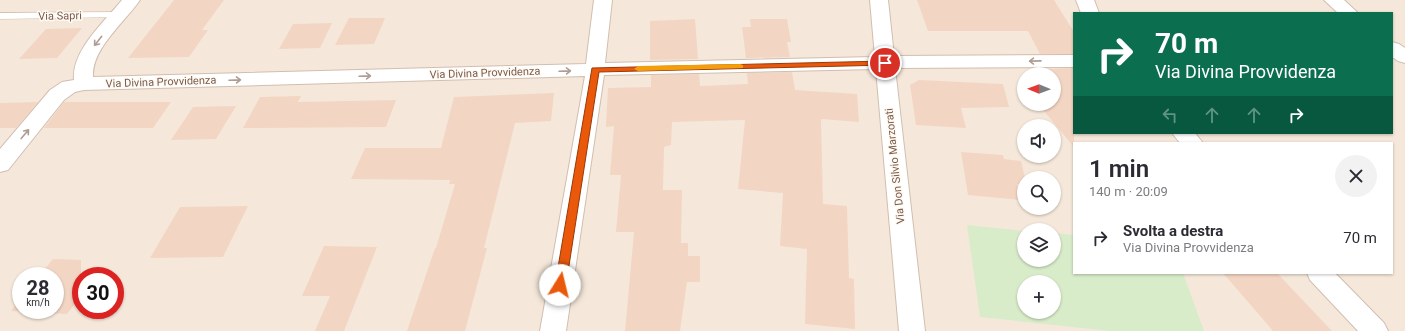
<!DOCTYPE html>
<html lang="it">
<meta charset="utf-8">
<style>
:root{--surface:#fff;--page:#f2f2f3;--text:#2b2b33;--muted:#7c7c81}
body{margin:0;font-family:Roboto,sans-serif;background:var(--page);color:var(--text);height:100vh;display:flex;flex-direction:column;font-size:15px;white-space:nowrap}
*{box-sizing:border-box;margin:0}
p{font-size:13px;color:var(--muted)}
.icon{flex:none;width:22px;height:22px;fill:none;stroke:currentColor;stroke-width:2;stroke-linecap:round;stroke-linejoin:round}
.map{position:relative;flex:1;overflow:hidden}
.drawer{position:absolute;left:1073px;top:142px;width:320px;height:132px;display:flex;flex-direction:column;background:var(--surface);border-radius:0px;box-shadow:0 1px 3px #0004}
.drawer>*{flex:none}
.banner{position:absolute;left:1073px;top:12px;width:320px;height:122px;border-radius:0px;box-shadow:0 1px 3px #0004;background:#0b6e4f;color:#fff;overflow:hidden}
.needle{width:26px;rotate:271deg}
.fabs{position:absolute;left:1017px;top:67px;display:grid;gap:8px}
.fabs a{display:grid;place-items:center;width:44px;height:44px;border-radius:50%;background:var(--surface);box-shadow:0 1px 3px #0004;font-size:20px}
.speed{position:absolute;left:12px;top:267px;display:flex;gap:8px;font-size:20px;font-weight:700;text-align:center}
.speed>*{display:grid;place-content:center;width:52px;height:52px;border-radius:50%;background:var(--surface);box-shadow:0 1px 3px #0004;line-height:1}
.speed small{font-size:10px;font-weight:400}
.speed .limit{border:6px solid #d22;background:#fff;color:#111}
.pin{position:absolute;display:grid;place-items:center;width:34px;height:34px;color:#fff;margin:-17px;border:2px solid #fff;border-radius:50%;box-shadow:0 1px 4px #0007}
.me{position:absolute;width:44px;margin:-22px;rotate:9deg;stroke-linejoin:round;filter:drop-shadow(0 0 3px #0008)}
.turn{display:flex;align-items:center;gap:14px;height:84px;padding:0 16px;font-size:18px}
.turn .icon{width:52px;height:52px;stroke-width:2.5}
.turn b{display:block;font-size:28px;line-height:34px}
.lanes{display:flex;align-items:center;height:38px;padding:0 16px;background:#0003;justify-content:center;gap:20px;direction:ltr}
.lanes .off{opacity:.35}
.round{display:grid;place-items:center;flex:none;width:42px;height:42px;border-radius:21px;background:var(--page)}
.summary{display:flex;align-items:center;justify-content:space-between;height:68px;padding:0 16px}
h1{font-size:24px;font-weight:600;line-height:30px}
ul{padding:0;list-style:none}
li{display:flex;align-items:center;gap:12px;height:56px;padding:0 16px}
li div{flex:1}
li b{display:block;font-size:15px}
li em{font-style:normal}
.map>svg:first-child{display:block}
</style>
<div class="map">
<svg width="1405" height="331" viewBox="0 0 1405 331">
<rect width="100%" height="100%" fill="#fdf6ec"/>
<path fill="#f5e8da" fill-rule="evenodd" d="M0,0H1405V331H0ZM1074,13H1392V133H1074ZM1024,74H1054V104H1024ZM1024,126H1054V156H1024ZM1074,143H1392V273H1074ZM1024,178H1054V208H1024ZM1024,230H1054V260H1024ZM21,276H55V310H21ZM81,276H115V310H81ZM1024,282H1054V312H1024Z"/>
<path fill="#d8ecc9" fill-rule="evenodd" d="M967,225L1024,231V260H1054V233L1074,235V273H1183L1204,331H1110L980,317ZM1024,282H1054V312H1024Z"/>
<path fill="#f3d5c3" d="M174,0H224L202,30H208L189,57L128,58Z
M917,0H1054L1074,32V54H1040L1028,31H928Z
M349,18H385L374,44L335,45Z
M695,19L698,59L650,60V21Z
M750,19H787L791,42H787L790,57L746,58L742,27H751Z
M332,23L320,48L279,49L293,24Z
M82,28L57,58L19,59L46,29Z
M1074,68V147L1038,104H1054V74H1051L1048,69Z
M792,72L795,90L857,94L859,122L821,119L823,204L847,206L849,278L854,279L855,329L805,324L807,249L780,246L783,193L738,189L745,120L672,122L671,145L664,147L663,190H682L681,243H688V256H700V282H687L680,331H625L634,232H616L621,175H610L614,126L606,127L608,88L651,87V75L699,74L700,86L748,84L747,73Z
M919,80L1003,84L1009,107L961,108L966,128L916,125L910,85Z
M554,93L551,121L515,123L484,248H487L465,331H407L435,248H436L455,184H449L450,180L351,179L365,148H441L454,97Z
M301,96L298,102L396,100L386,127L243,128L260,97Z
M38,102L16,128H0V103Z
M64,102H171L153,128H44Z
M236,106L216,139L171,140L193,107Z
M961,152L1003,155L1004,159L1021,161L1025,178L1024,185L1017,184L1020,200L968,195Z
M248,206L223,257L150,258L180,207Z
M324,246L377,247L344,331H315L330,296H302Z
M53,259L81,260V296L67,314L11,311L21,298V310H55V276H39Z
M1223,273H1277L1332,331H1273Z"/>
<g fill="none" stroke-linecap="round" stroke-linejoin="round">
<defs>
<path id="lane" d="M120,12L125,15L124,17L0,19V13Z"/>
<path id="street" d="M122,0H140C125,22 91,49 93,77L586,64L594,0H612L605,63L875,57L870,0H888L894,56L1074,55V67L895,68L925,331H899L876,69L604,75L566,331H540L585,76L84,90L75,92L64,100L8,170L0,172V149L50,90L62,82L74,80C71,51 105,21 122,0Z
M1076,0H1094L1099,13H1081Z
M1324,0H1344L1358,13H1338Z
M1392,42L1399,44L1405,48V63L1398,61L1392,57Z
M1172,133H1195L1203,143H1180Z
M1307,273H1335L1384,323L1388,331H1358L1310,280Z"/>
</defs>
<use href="#lane" stroke="#d1beb0" stroke-width="1"/>
<use href="#street" stroke="#d1beb0" stroke-width="2"/>
<use href="#lane" fill="#fff" fill-rule="evenodd"/>
<use href="#street" fill="#fff" fill-rule="evenodd"/>
</g>
<defs><path id="oneway-shaft" d="M-6 0H5M1.5-3L5.5 0L1.5 3" fill="none" stroke-width="1.6" stroke-linecap="round" stroke-linejoin="round"/></defs>
<g stroke="#af9d94">
<use href="#oneway-shaft" transform="translate(98 41) rotate(128)"/>
<use href="#oneway-shaft" transform="translate(1035 61) rotate(179)"/>
<use href="#oneway-shaft" transform="translate(565 71) rotate(-2)"/>
<use href="#oneway-shaft" transform="translate(365 76) rotate(-2)"/>
<use href="#oneway-shaft" transform="translate(235 80) rotate(-2)"/>
<use href="#oneway-shaft" transform="translate(25 134) rotate(-50)"/>
</g>
<path fill="#ea580c" stroke="#983908" d="M885,61H888V65L599,72L566,285L564,288L560,289L557,288L555,285L592,68Z"/>
<path fill="#f59e0b" d="M740,64L743,65V68L638,71L634,69L638,66Z"/>
<g text-anchor="middle" dominant-baseline="central" stroke-width="3" stroke-linejoin="round" paint-order="stroke">
<g font-size="11" fill="#7a5c4d" stroke="#fffaf3">
<text transform="translate(60 16) rotate(-1)">Via Sapri</text>
<text transform="translate(485 73) rotate(-2)">Via Divina Provvidenza</text>
<text transform="translate(161 82) rotate(-2)">Via Divina Provvidenza</text>
<text transform="translate(895 166) rotate(-96)">Via Don Silvio Marzorati</text>
</g>
</g>
</svg>
<div class="fabs">
<a><svg class="needle" viewBox="-14 -14 28 28"><path d="M0-13l5 13h-10z" fill="#e53935"/><path d="M0 13l5-13h-10z" fill="#7c7c81"/></svg></a>
<a><svg class="icon" aria-label="sound" viewBox="0 0 24 24"><path d="M4 9h4l5-4v14l-5-4H4zM17 9q2 3 0 6"/></svg></a>
<a><svg class="icon" aria-label="search" viewBox="0 0 24 24"><circle cx="10" cy="10" r="6"/><path d="M15 15l6 6"/></svg></a>
<a><svg class="icon" aria-label="layers" viewBox="0 0 24 24"><path d="M12 4l9 5-9 5-9-5zM3 14l9 5 9-5"/></svg></a>
<a>+</a>
</div>
<div class="speed"><div>28<small>km/h</small></div><div class="limit">30</div></div>
<div class="pin" style="left:885px;top:63px;background:#d93025"><svg class="icon" aria-label="arrive" viewBox="0 0 24 24"><path d="M6 21V4h12l-3 4 3 4H6"/></svg></div>
<svg class="me" style="left:560px;top:285px" viewBox="-20 -20 40 40"><circle r="19" fill="#fff"/><path d="M0-13L10 11 0 6-10 11z" fill="#ea580c"/></svg>
<div class="banner">
<div class="turn"><svg class="icon" aria-label="right" viewBox="0 0 24 24"><path d="M7 20v-9h11M14 6l5 5-5 5"/></svg><div><b>70 m</b>Via Divina Provvidenza</div></div>
<div class="lanes"><svg class="icon off" aria-label="left" viewBox="0 0 24 24"><path d="M17 20v-9H6M10 6l-5 5 5 5"/></svg><svg class="icon off" aria-label="ahead" viewBox="0 0 24 24"><path d="M12 20V5M6 11l6-6 6 6"/></svg><svg class="icon off" aria-label="ahead" viewBox="0 0 24 24"><path d="M12 20V5M6 11l6-6 6 6"/></svg><svg class="icon" aria-label="right" viewBox="0 0 24 24"><path d="M7 20v-9h11M14 6l5 5-5 5"/></svg></div>
</div>
<section class="drawer">
<div class="summary"><div><h1>1 min</h1><p>140 m · 20:09</p></div><a class="round"><svg class="icon" aria-label="close" viewBox="0 0 24 24"><path d="M6 6l12 12M18 6L6 18"/></svg></a></div>
<ul>
<li><svg class="icon" aria-label="right" viewBox="0 0 24 24"><path d="M7 20v-9h11M14 6l5 5-5 5"/></svg><div><b>Svolta a destra</b><p>Via Divina Provvidenza</p></div><em>70 m</em></li>
</ul>
</section>
</div>
